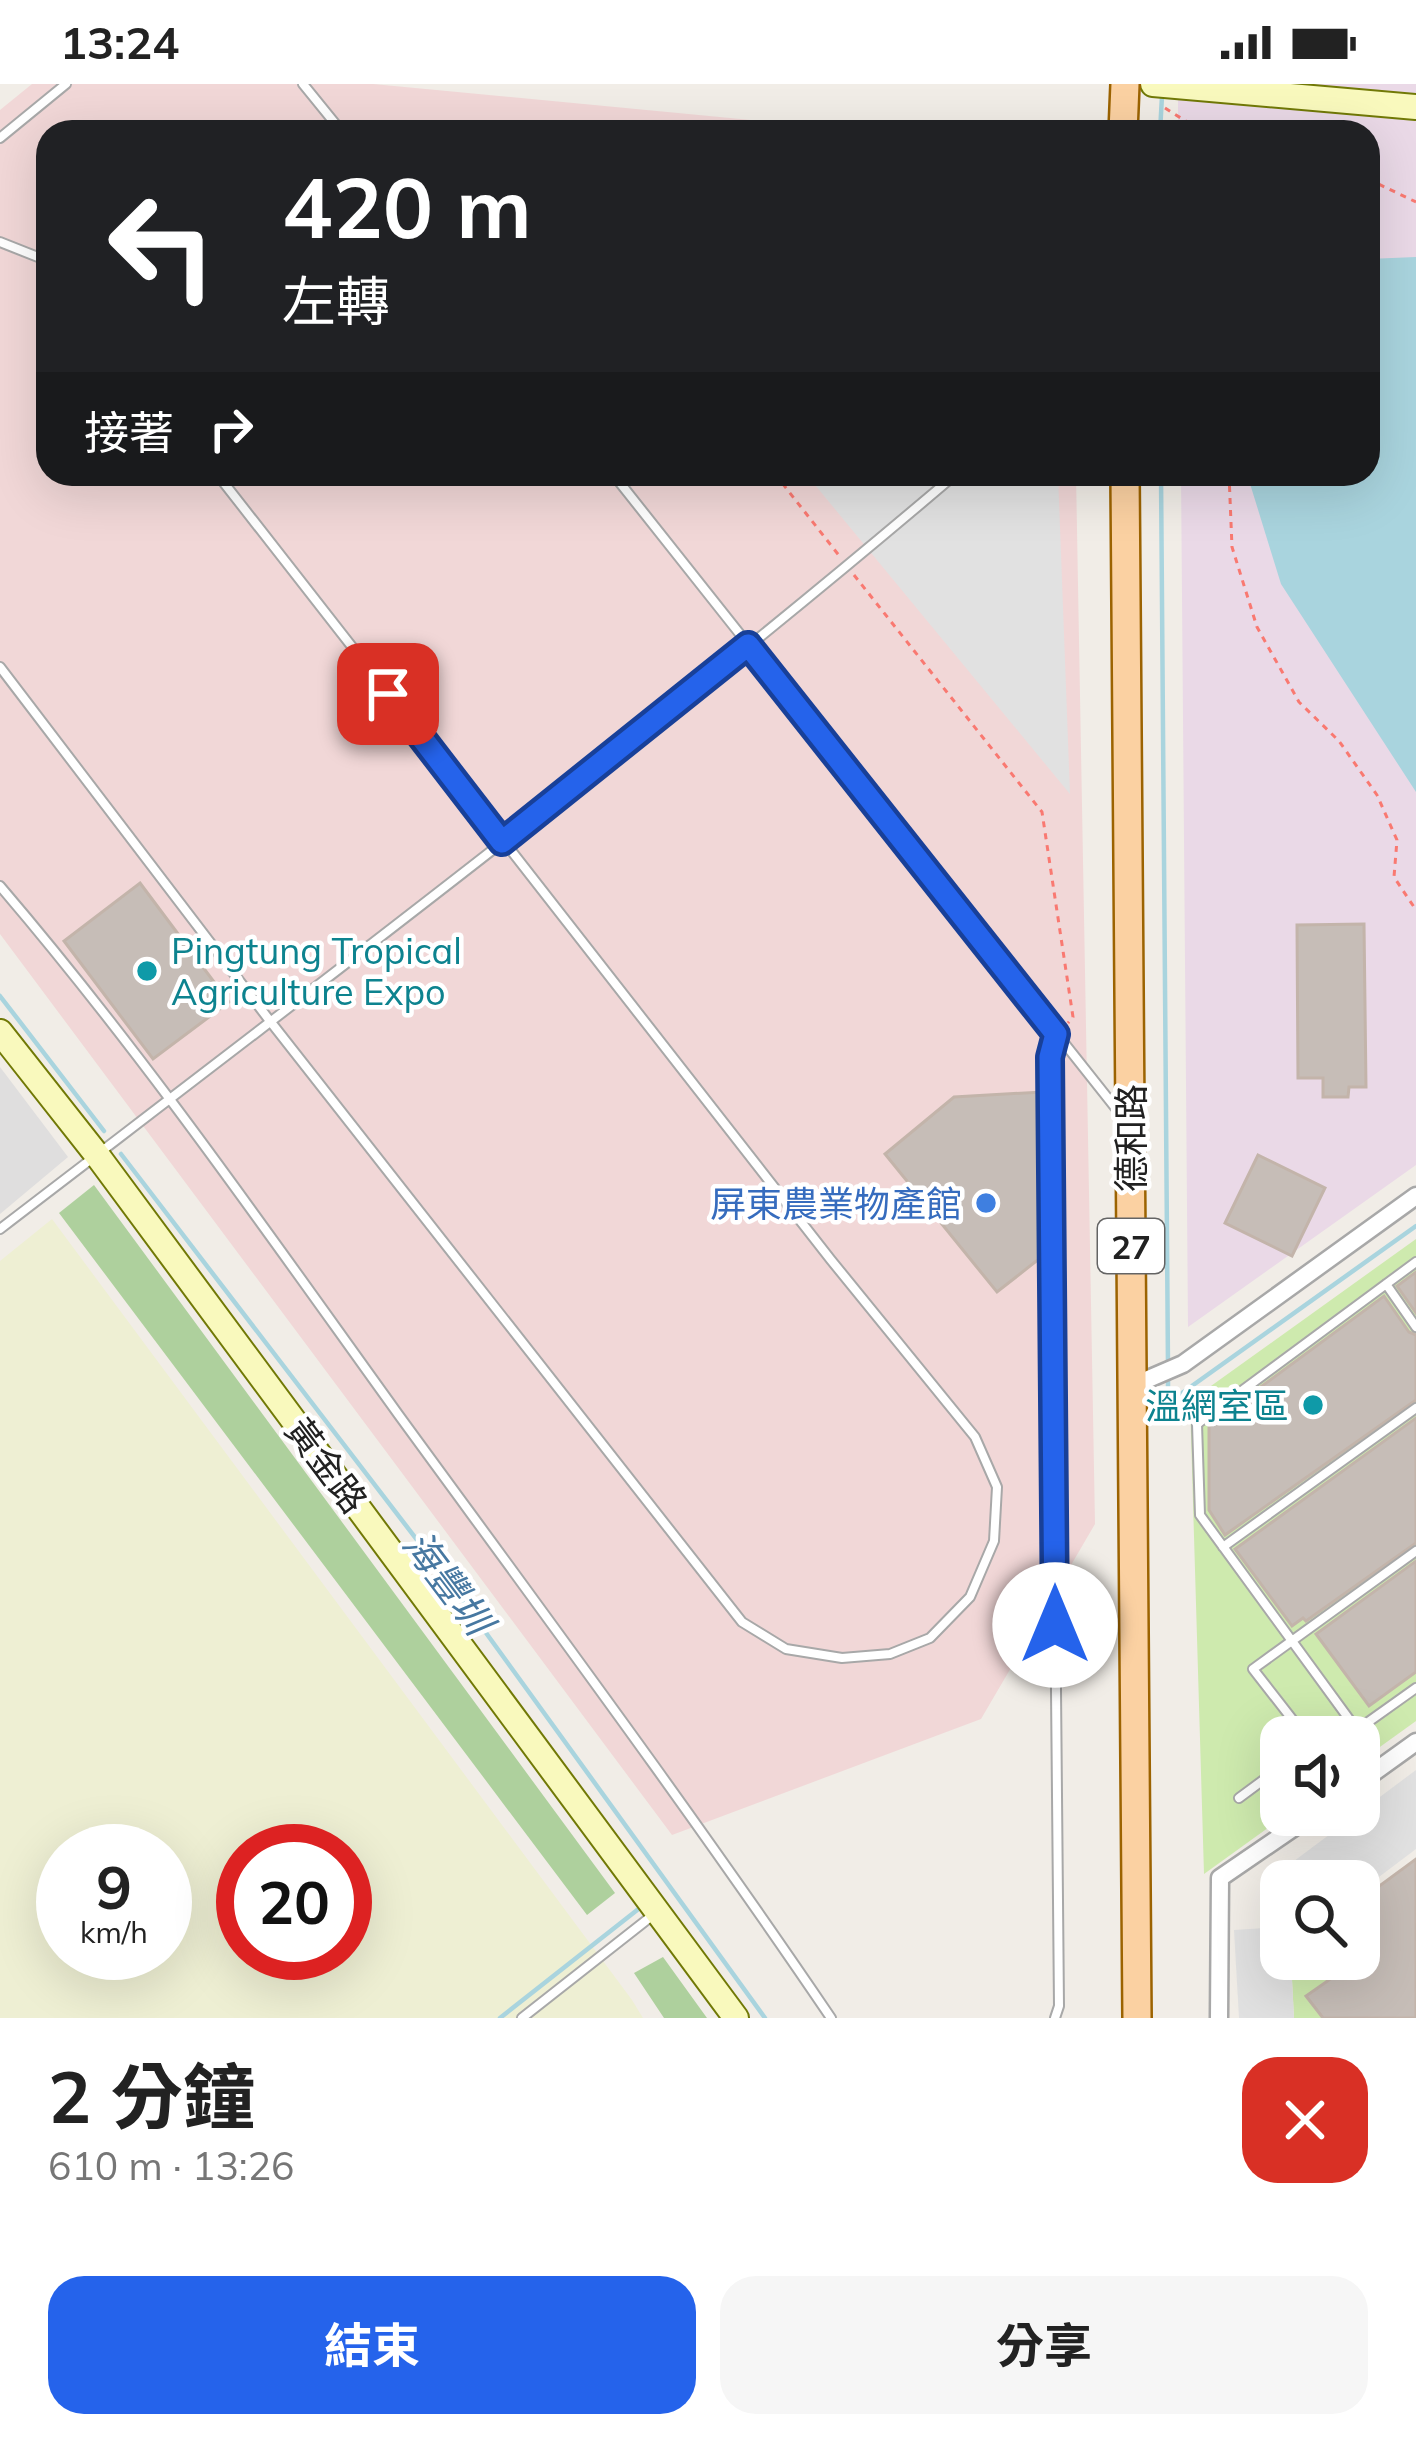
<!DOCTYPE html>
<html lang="zh-TW">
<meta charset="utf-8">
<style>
:root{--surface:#fff;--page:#f6f6f6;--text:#222;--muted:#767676;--accent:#2563eb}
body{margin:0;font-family:Mulish,"Noto Sans TC",sans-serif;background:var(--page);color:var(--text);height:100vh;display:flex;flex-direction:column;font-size:45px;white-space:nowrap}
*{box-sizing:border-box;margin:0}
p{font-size:39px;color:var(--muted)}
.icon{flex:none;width:66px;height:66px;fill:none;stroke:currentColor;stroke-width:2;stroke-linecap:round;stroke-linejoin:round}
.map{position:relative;height:1934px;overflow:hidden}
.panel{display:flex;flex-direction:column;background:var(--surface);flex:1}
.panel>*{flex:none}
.top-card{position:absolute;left:36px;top:36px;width:1344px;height:366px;border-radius:36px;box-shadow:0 12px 48px #0002;background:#202124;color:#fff;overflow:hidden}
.tools{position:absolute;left:1260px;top:1632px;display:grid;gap:24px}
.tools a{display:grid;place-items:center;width:120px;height:120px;border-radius:24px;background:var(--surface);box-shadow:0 12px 48px #0002;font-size:60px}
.speed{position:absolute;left:36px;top:1740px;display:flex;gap:24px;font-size:60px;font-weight:700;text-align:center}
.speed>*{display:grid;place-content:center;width:156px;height:156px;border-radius:50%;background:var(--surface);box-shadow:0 12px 48px #0002;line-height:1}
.speed small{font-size:30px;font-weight:400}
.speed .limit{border:18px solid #d22;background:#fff;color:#111}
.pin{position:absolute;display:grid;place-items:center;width:102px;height:102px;color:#fff;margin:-51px;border-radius:24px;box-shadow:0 6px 18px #0006}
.me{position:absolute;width:132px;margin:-66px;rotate:0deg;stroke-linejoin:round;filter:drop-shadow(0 0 9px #0008)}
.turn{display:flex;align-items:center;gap:42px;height:252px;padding:0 48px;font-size:54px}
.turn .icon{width:156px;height:156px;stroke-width:2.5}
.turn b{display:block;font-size:84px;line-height:102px}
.then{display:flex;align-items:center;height:114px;padding:0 48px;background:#0003;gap:24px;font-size:45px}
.round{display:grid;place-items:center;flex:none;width:126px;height:126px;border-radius:36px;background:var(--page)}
.overview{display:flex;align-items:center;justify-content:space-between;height:204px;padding:0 48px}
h1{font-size:72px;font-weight:700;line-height:90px}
.action{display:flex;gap:24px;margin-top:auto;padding:24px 48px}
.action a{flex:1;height:138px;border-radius:36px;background:var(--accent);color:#fff;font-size:48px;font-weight:700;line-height:138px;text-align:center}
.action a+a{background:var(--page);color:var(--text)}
.status{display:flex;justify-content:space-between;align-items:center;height:84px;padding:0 60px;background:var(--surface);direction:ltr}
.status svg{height:33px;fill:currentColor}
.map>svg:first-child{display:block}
</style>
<div class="status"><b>13:24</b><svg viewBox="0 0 49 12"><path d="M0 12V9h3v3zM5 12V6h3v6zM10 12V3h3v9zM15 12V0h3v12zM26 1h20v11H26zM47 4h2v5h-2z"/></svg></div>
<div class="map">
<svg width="1416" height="1934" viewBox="0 0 1416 1934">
<rect width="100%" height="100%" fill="#f1ede7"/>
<path fill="#dfdede" d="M0,983L68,1073L0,1130Z"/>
<path fill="#f1d7d7" d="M32,0H373L877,48H48V390H1076L1095,1440L981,1635L672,1751L0,850V26Z"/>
<path fill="#ead9e7" d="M1178,0H1416V1081L1188,1243L1181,390H1368V48H1178Z"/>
<path fill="#eeefd3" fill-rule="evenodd" d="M52,1135L632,1916L643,1934H0V1177ZM63,1767H165V1869H63ZM243,1767H345V1869H243Z"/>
<path fill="#ceeaae" d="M1416,1155V1637L1359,1678V1653H1281V1731H1286L1204,1790L1190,1317Z
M1299,1875H1327L1338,1888L1307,1911L1323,1934H1294L1291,1877Z"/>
<path fill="#aed09d" d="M94,1101L615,1809L587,1831L59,1129Z
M663,1873L707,1934H664L634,1889Z"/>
<path fill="#e1e1e1" d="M806,390H1058L1070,710Z
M1416,1686V1765L1359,1808V1797H1296L1286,1783Z
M1281,1843V1875H1291L1294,1934H1239L1234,1846Z"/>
<path fill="#a9d4de" d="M1416,173V708L1281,500L1247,390H1368V175Z"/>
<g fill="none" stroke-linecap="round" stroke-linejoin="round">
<path stroke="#a9d4de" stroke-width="4.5" d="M1160,48L1162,12
M1161,390L1168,1283
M0,912L104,1047
M121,1070L447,1495L765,1934
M1168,1295V1319
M1168,1319L1416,1142
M500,1934L641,1823"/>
</g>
<path fill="#c6bdb7" stroke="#c3b4aa" stroke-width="3" d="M140,799L229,918L153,975L64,857Z
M1364,840L1366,1003H1349L1348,1013H1323V994H1298L1297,841Z
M1042,1008L1044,1171L997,1208L885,1070L954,1013Z
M1258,1071L1325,1104L1292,1172L1225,1139Z
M1416,1188V1229L1397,1202Z
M1384,1212L1409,1248L1416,1251V1316L1225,1451L1209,1426V1341Z
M1416,1334V1459L1306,1537L1303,1534L1292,1542L1235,1465Z
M1416,1477V1588L1369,1622L1316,1550Z
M1416,1775V1934H1323L1306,1912L1359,1875V1817Z"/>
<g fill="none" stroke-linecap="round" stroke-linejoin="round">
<defs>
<path id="lane" d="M303,0L342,48
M1024,48H1081
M0,54L66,0
M0,158L48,177
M613,390L1122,1032
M0,583L270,937L742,1538L786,1565L842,1574L890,1570L930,1554L970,1513L994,1457L997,1403L975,1353L831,1176L217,390
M0,802C143,969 269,1151 398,1330C544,1530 692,1729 831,1934
M0,1145C322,898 647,653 956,390
M1416,1178L1197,1340L1200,1431L1357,1646L1416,1604
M1386,1200L1416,1243
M1223,1463L1416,1324
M1306,1653L1253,1585L1416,1467
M1239,1714L1281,1683
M522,1934L653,1831
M1055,1934L1059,1922L1050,973L1056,951"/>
<path id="street" d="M1132,1302L1183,1280L1416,1112
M1359,1699L1416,1658
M1219,1934L1220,1794L1312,1731"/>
<path id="secondary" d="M1153,0L1416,23
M0,948L97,1071L736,1934"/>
<path id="primary" d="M1123,48L1125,0
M1125,390L1137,1934"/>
</defs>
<use href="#lane" stroke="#a8a8a8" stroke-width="12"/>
<use href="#street" stroke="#a8a8a8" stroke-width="21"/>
<use href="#secondary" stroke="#717906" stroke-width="28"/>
<use href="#primary" stroke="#9c6301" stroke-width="32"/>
<path stroke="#f97971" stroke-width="3" stroke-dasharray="6 6" stroke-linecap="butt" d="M1165,24L1203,48
M1368,95L1416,118
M775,390L841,474
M1229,390L1232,463L1257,543L1299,618L1339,657L1377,711L1397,756L1394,793L1416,826
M854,491L1042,728L1073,933L1068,939"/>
<use href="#lane" stroke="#fff" stroke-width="8"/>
<use href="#street" stroke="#fff" stroke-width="16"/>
<use href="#secondary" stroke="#f9f9bd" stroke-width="24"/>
<use href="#primary" stroke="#fbd1a2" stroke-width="27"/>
</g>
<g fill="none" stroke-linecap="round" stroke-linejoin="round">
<defs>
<path id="route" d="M388,610L502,758L748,561L1056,950L1050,973L1055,1541"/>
</defs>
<use href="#route" stroke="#184099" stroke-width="30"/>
<use href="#route" stroke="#2563eb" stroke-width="21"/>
</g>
<g fill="#0f9aa8" stroke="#fff" stroke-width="4.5">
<circle cx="147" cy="887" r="12"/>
<circle cx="1313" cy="1321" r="12"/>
</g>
<circle fill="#3f7fe0" stroke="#fff" stroke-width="4.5" cx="986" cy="1119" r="12"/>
<g text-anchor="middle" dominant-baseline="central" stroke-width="9" stroke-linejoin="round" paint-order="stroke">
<rect fill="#fff" stroke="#646464" stroke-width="3" x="1098" y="1135" width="66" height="54" rx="9"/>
<g font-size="33" font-weight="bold" fill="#212121">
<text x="1131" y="1162">27</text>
</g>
<g font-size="36" fill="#0d838f" stroke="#fff" text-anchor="start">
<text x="171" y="866">Pingtung Tropical<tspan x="171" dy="41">Agriculture Expo</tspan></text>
<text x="1289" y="1321" text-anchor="end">溫網室區</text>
</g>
<g font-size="36" fill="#212121" stroke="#fff">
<text transform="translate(1130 1054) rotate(-90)">德和路</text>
<text transform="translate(327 1381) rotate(53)">黃金路</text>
</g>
<g font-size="36" fill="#366cbe" stroke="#fff" text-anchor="end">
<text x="962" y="1119">屏東農業物產館</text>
</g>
<g font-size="39" font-style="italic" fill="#4778a1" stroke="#fff">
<text transform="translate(448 1498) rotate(53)">海豐圳</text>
</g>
</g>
</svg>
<div class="tools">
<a><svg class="icon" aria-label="sound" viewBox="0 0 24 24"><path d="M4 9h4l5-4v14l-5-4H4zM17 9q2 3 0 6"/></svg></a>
<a><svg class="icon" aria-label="search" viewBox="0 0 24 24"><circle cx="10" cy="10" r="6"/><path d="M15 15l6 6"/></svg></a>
</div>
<div class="speed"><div>9<small>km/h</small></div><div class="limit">20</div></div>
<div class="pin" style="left:388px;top:610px;background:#d93025"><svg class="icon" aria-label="arrive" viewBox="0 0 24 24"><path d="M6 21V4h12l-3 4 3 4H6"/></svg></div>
<svg class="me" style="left:1055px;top:1541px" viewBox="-20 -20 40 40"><circle r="19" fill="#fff"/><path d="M0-13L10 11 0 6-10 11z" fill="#2563eb"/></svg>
<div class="top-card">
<div class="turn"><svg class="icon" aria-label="left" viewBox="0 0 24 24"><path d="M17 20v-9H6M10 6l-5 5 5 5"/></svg><div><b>420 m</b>左轉</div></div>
<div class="then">接著<svg class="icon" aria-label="right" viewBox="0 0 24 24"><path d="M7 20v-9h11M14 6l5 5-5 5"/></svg></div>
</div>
</div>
<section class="panel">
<div class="overview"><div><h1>2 分鐘</h1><p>610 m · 13:26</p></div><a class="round" style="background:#d93025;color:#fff"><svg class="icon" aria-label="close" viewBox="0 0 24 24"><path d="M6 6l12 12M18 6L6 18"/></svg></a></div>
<div class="action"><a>結束</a><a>分享</a></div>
</section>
